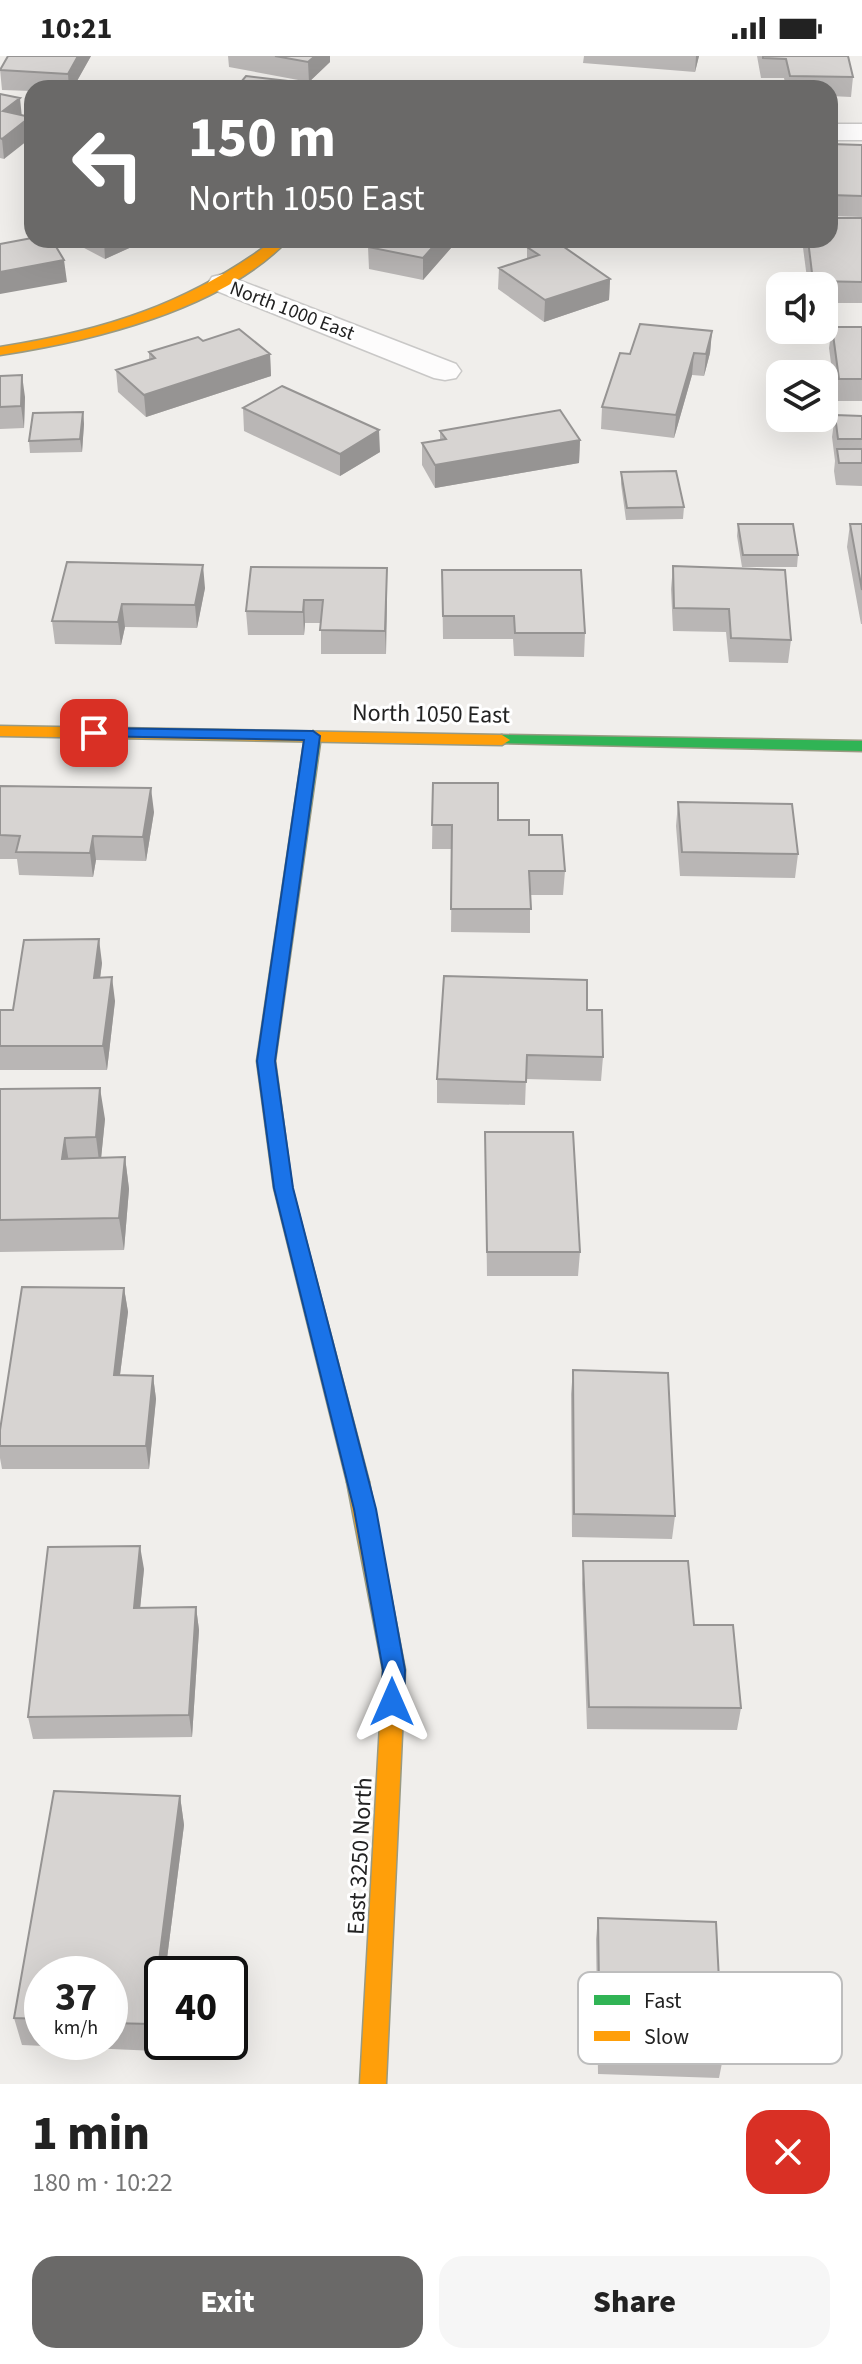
<!DOCTYPE html>
<meta charset="utf-8">
<style>
:root{--surface:#fff;--page:#f6f6f6;--text:#222;--muted:#767676;--accent:#6a6968}
body{margin:0;font-family:"Source Sans 3",sans-serif;background:var(--page);color:var(--text);height:100vh;display:flex;flex-direction:column;font-size:30px;white-space:nowrap}
*{box-sizing:border-box;margin:0}
p{font-size:26px;color:var(--muted)}
.icon{flex:none;width:44px;height:44px;fill:none;stroke:currentColor;stroke-width:2;stroke-linecap:round;stroke-linejoin:round}
.map{position:relative;height:2028px;overflow:hidden}
.side{display:flex;flex-direction:column;background:var(--surface);flex:1}
.side>*{flex:none}
.banner{position:absolute;left:24px;top:24px;width:814px;height:168px;border-radius:24px;box-shadow:0 8px 32px #0002;background:#6a6968;color:#fff;overflow:hidden}
.buttons{position:absolute;left:766px;top:216px;display:grid;gap:16px}
.buttons a{display:grid;place-items:center;width:72px;height:72px;border-radius:16px;background:var(--surface);box-shadow:0 8px 32px #0002;font-size:40px}
.speed{position:absolute;left:24px;top:1900px;display:flex;gap:16px;font-size:40px;font-weight:700;text-align:center}
.speed>*{display:grid;place-content:center;width:104px;height:104px;border-radius:50%;background:var(--surface);box-shadow:0 8px 32px #0002;line-height:1}
.speed small{font-size:20px;font-weight:400}
.speed .limit{border:4px solid #111;border-radius:12px;background:#fff;color:#111}
.pin{position:absolute;display:grid;place-items:center;width:68px;height:68px;color:#fff;margin:-34px;border-radius:16px;box-shadow:0 4px 12px #0006}
.me{position:absolute;width:88px;margin:-44px;rotate:0deg;stroke-linejoin:round;filter:drop-shadow(0 0 6px #0008)}
.turn{display:flex;align-items:center;gap:28px;height:168px;padding:0 32px;font-size:36px}
.turn .icon{width:104px;height:104px;stroke-width:2.5}
.turn b{display:block;font-size:56px;line-height:68px}
.round{display:grid;place-items:center;flex:none;width:84px;height:84px;border-radius:24px;background:var(--page)}
.head{display:flex;align-items:center;justify-content:space-between;height:136px;padding:0 32px}
h1{font-size:48px;font-weight:800;line-height:60px}
.action{display:flex;gap:16px;margin-top:auto;padding:16px 32px}
.action a{flex:1;height:92px;border-radius:24px;background:var(--accent);color:#fff;font-size:32px;font-weight:800;line-height:92px;text-align:center}
.action a+a{background:var(--page);color:var(--text)}
.status{display:flex;justify-content:space-between;align-items:center;height:56px;padding:0 40px;background:var(--surface);direction:ltr}
.status svg{height:22px;fill:currentColor}
.map>svg:first-child{display:block}
</style>
<div class="status"><b>10:21</b><svg viewBox="0 0 49 12"><path d="M0 12V9h3v3zM5 12V6h3v6zM10 12V3h3v9zM15 12V0h3v12zM26 1h20v11H26zM47 4h2v5h-2z"/></svg></div>
<div class="map">
<svg width="862" height="2028" viewBox="0 0 862 2028">
<rect width="100%" height="100%" fill="#f0eeeb"/>
<g fill="none" stroke-linecap="round" stroke-linejoin="round">
<defs>
<path id="street" d="M830,68H862V84H830Z
M223,218L456,308L461,315L456,322L445,324L434,322L212,233L208,227L212,221Z"/>
<path id="fast" d="M313,675L321,680L275,1005L292,1132L369,1426L365,1432L358,1435L351,1432L347,1426L274,1132L257,1005L305,680Z
M502,679L862,685V695L496,687L494,684L496,681Z"/>
<path id="slow" d="M274,184H288C221,254 92,285 0,299V291C104,275 189,248 274,184Z
M0,670L502,679L510,684L502,689L0,680Z
M358,1417L365,1420L369,1426L405,1614L386,2028H360L383,1614L347,1426L351,1420Z"/>
</defs>
<use href="#street" stroke="#c9c8c7" stroke-width="3"/>
<use href="#fast" stroke="#999a82" stroke-width="3"/>
<use href="#slow" stroke="#999a82" stroke-width="3"/>
<use href="#street" fill="#fdfcfc" fill-rule="evenodd"/>
<use href="#fast" fill="#30b455" fill-rule="evenodd"/>
<use href="#slow" fill="#ff9f0a" fill-rule="evenodd"/>
</g>
<path fill="#b9b6b5" fill-rule="evenodd" d="M91,0L73,32H32V35L2,34L0,13Z
M228,0H330V6L309,26L229,11Z
M584,0H699L695,16L583,7Z
M757,0H848L853,21L851,41L830,40V32H786L784,22H761Z
M0,38L22,59L4,103L0,102Z
M830,88L862,89V161L830,160Z
M862,162V247H824V230H808L802,184H830Z
M69,184H147L105,203Z
M375,184H458L423,224L369,213L368,191Z
M527,191L610,223L609,244L544,266L498,233L499,212L527,203Z
M832,271H862V345H836L829,292Z
M712,275L710,297L704,320L692,319L674,382L601,373L602,351L630,298Z
M203,285L270,298L271,320L146,361L118,336L116,314L149,304V296Z
M0,320L25,341L24,372L0,373Z
M243,352L380,396L340,420L244,375Z
M83,356L84,368L82,396L30,397L29,385Z
M835,359L862,360V430L836,429L834,415L835,405L832,381Z
M440,375L580,384L579,407L435,432L422,409V387L440,384Z
M621,416L684,451L683,463L626,464L621,428Z
M738,468L798,499L797,511H742L737,480Z
M850,468H862V568H861L847,491Z
M67,506L205,532L197,572L125,571L121,589L55,588L52,565Z
M673,510L791,584L788,607L729,606L726,576L673,575L671,533Z
M387,512L386,598H321V567H305L304,579H248L246,555Z
M442,514L585,577L584,601L514,600L513,583H443Z
M433,727L498,764L529,779L565,815L563,839H530V877L451,876L452,793H432Z
M0,730L154,756L146,805L96,804L93,821L19,819L17,803H0Z
M678,746L798,798L795,822L680,820L676,770Z
M102,907L100,922L115,945L107,1014H0V954H13Z
M587,954L603,1001L601,1025L526,1023L525,1049L437,1047V1023Z
M0,1033L105,1063L101,1102L125,1101L129,1133L124,1194L0,1196Z
M485,1076L580,1196L578,1220H487Z
M124,1232L128,1256L120,1319L153,1320L156,1343L149,1413H2L0,1402V1374Z
M573,1314L675,1460L672,1483L572,1481L571,1338Z
M583,1505L694,1569L741,1652L737,1674L587,1673L582,1528Z
M144,1513L140,1552L196,1551L199,1574L192,1681L33,1683L28,1661Z
M54,1735L180,1740L184,1769L165,1918H162V1944L156,1995L22,1989L14,1962ZM42,1918H110V1986H42Z
M598,1862L723,2002L719,2022L598,2018L596,1883Z"/>
<path fill="#969493" d="M78,0H91L73,32H69L68,18Z
M315,0H330V6L309,26L308,6Z
M696,0H699L695,16Z
M20,42L22,62L3,55Z
M30,61L32,81L4,103L2,83Z
M104,184H147L105,203Z
M439,184H458L423,224V202Z
M64,204L67,226L0,238V216Z
M610,223L609,244L544,266L545,244Z
M712,275L710,297L704,320L706,298Z
M694,297L692,319L674,382L676,359Z
M270,298L271,320L146,361L144,339Z
M22,319L25,341L24,372L21,350Z
M83,356L84,368L82,396L80,383Z
M379,374L380,396L340,420V398Z
M580,384L579,407L435,432V409Z
M203,509L205,532L197,572L195,549Z
M387,512V535L386,598L385,575Z
M304,544L305,567L304,579L303,556Z
M122,548L125,571L121,589L118,566Z
M151,732L154,756L146,805L143,781Z
M93,780L96,804L93,821L90,797Z
M99,883L102,907L97,946L94,922Z
M112,921L115,945L107,1014L103,990Z
M100,1032L105,1063L100,1113L96,1081Z
M65,1082L70,1113L62,1103Z
M125,1101L129,1133L124,1194L119,1162Z
M124,1232L128,1256L117,1342L114,1319Z
M153,1320L156,1343L149,1413L146,1390Z
M140,1490L144,1513L138,1574L134,1552Z
M196,1551L199,1574L192,1681L189,1659Z
M180,1740L184,1769L165,1918H162V1944L156,1995L151,1968Z"/>
<path fill="#d7d4d2" stroke="#969493" stroke-width="2" d="M8,0H78L68,18L0,14Z
M275,0H315L308,6Z
M763,0H848L853,21L790,20L786,3L763,2Z
M246,20L297,26L292,32H236Z
M0,38L20,42L3,55L30,61L2,83L0,82Z
M830,88L862,89V140L830,139Z
M830,162H862V226L813,225L808,184H830Z
M32,182V184H52L64,204L0,216V188Z
M375,184H439L423,202L368,191Z
M548,184H554L610,223L545,244L499,212L539,199L527,191Z
M640,268L712,275L706,298L694,297L676,359L602,351L620,297L630,298Z
M832,271H862V323H839Z
M239,273L270,298L144,339L116,314L155,302L149,296L198,281L203,285Z
M22,319L21,350L0,351V320Z
M282,330L379,374L340,398L243,352Z
M560,354L580,384L435,409L422,387L446,383L440,375Z
M83,356L80,383L29,385L33,357Z
M835,359L862,360V383H838Z
M837,393H862V407H839Z
M676,415L684,451L627,452L621,416Z
M738,468H793L798,499H743Z
M850,468H862V534Z
M67,506L203,509L195,549L122,548L118,566L52,565Z
M673,510L785,514L791,584L731,582L729,553L674,552Z
M251,511L387,512L385,575L320,574L323,544H304L303,556L246,555Z
M442,514H581L585,577H515L514,560H443Z
M433,727H498V764H529V779H562L565,815H529L531,853H451L452,769H432Z
M0,730L151,732L143,781L93,780L90,797L16,796L20,780L0,779Z
M678,746L792,748L798,798L682,796Z
M99,883L94,922L112,921L103,990H0V954H13L24,884Z
M444,920L587,924V954H602L603,1001L527,999L526,1026L437,1023Z
M100,1032L96,1081L65,1082L62,1103L125,1101L119,1162L0,1164V1033Z
M485,1076H573L580,1196H487Z
M22,1231L124,1232L114,1319L153,1320L146,1390H0V1374Z
M573,1314L668,1317L675,1460L574,1458Z
M140,1490L134,1552L196,1551L189,1659L28,1661L48,1491Z
M583,1505H688L694,1569H733L741,1652L589,1651Z
M54,1735L180,1740L151,1968L110,1967V1918H42V1963L14,1962Z
M598,1862L716,1866L723,2002L600,1998Z"/>
<path fill="#1a73e8" stroke="#114b97" stroke-width="2" d="M94,672L313,675L320,680L275,1005L293,1132L376,1453L405,1614L404,1646L400,1653L392,1656L384,1653L381,1646L383,1614L354,1453L274,1132L257,1005L304,684L88,680L86,677Z"/>
<g text-anchor="middle" dominant-baseline="central" stroke-width="6" stroke-linejoin="round" paint-order="stroke">
<g font-size="20" fill="#222" stroke="#fff">
<text transform="translate(292 255) rotate(21)">North 1000 East</text>
</g>
<g font-size="24" fill="#222" stroke="#fff">
<text transform="translate(431 658) rotate(1)">North 1050 East</text>
<text transform="translate(360 1800) rotate(-87)">East 3250 North</text>
</g>
</g>
<rect x="578" y="1916" width="264" height="92" rx="12" fill="#fff" stroke="#bdbdbd" stroke-width="2"/>
<rect x="594" y="1939" width="36" height="10" fill="#30b455"/>
<rect x="594" y="1975" width="36" height="10" fill="#ff9f0a"/>
<g font-size="22" fill="#222">
<text x="644" y="1952">Fast</text>
<text x="644" y="1988">Slow</text>
</g>
</svg>
<div class="buttons">
<a><svg class="icon" aria-label="sound" viewBox="0 0 24 24"><path d="M4 9h4l5-4v14l-5-4H4zM17 9q2 3 0 6"/></svg></a>
<a><svg class="icon" aria-label="layers" viewBox="0 0 24 24"><path d="M12 4l9 5-9 5-9-5zM3 14l9 5 9-5"/></svg></a>
</div>
<div class="speed"><div>37<small>km/h</small></div><div class="limit">40</div></div>
<div class="pin" style="left:94px;top:677px;background:#d93025"><svg class="icon" aria-label="arrive" viewBox="0 0 24 24"><path d="M6 21V4h12l-3 4 3 4H6"/></svg></div>
<svg class="me" style="left:392px;top:1646px" viewBox="-20 -20 40 40"><path d="M0-17L14 15 0 8-14 15z" fill="#1a73e8" stroke="#fff" stroke-width="4"/></svg>
<div class="banner">
<div class="turn"><svg class="icon" aria-label="left" viewBox="0 0 24 24"><path d="M17 20v-9H6M10 6l-5 5 5 5"/></svg><div><b>150 m</b>North 1050 East</div></div>
</div>
</div>
<section class="side">
<div class="head"><div><h1>1 min</h1><p>180 m · 10:22</p></div><a class="round" style="background:#d93025;color:#fff"><svg class="icon" aria-label="close" viewBox="0 0 24 24"><path d="M6 6l12 12M18 6L6 18"/></svg></a></div>
<div class="action"><a>Exit</a><a>Share</a></div>
</section>
